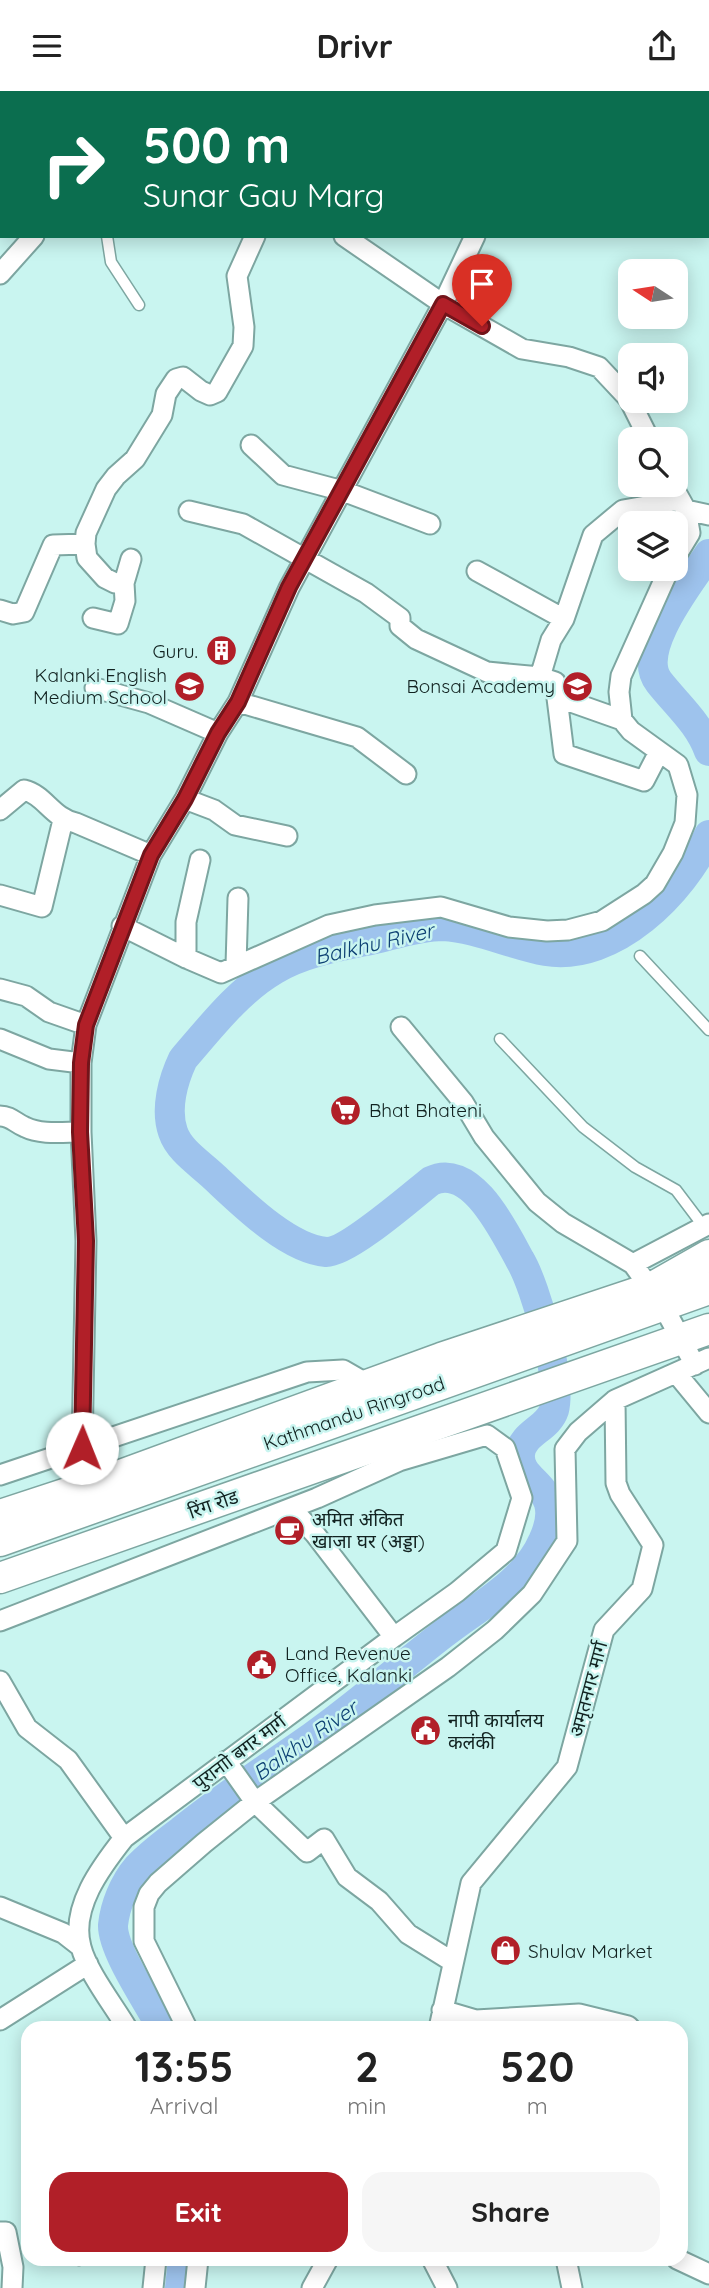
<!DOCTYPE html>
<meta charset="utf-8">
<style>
:root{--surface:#fff;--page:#f6f6f6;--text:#222;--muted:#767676;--accent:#b11f28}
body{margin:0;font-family:Quicksand,"Noto Sans Devanagari",sans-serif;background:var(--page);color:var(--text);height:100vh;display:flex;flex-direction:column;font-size:26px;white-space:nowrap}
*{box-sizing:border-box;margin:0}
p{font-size:23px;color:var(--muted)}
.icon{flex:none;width:38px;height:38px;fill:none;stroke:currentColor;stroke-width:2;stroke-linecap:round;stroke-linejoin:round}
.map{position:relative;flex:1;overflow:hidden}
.side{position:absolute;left:21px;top:1930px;width:667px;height:245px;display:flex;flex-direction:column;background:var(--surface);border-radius:21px;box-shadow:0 4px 18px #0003}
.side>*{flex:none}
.banner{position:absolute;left:0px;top:0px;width:710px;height:147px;box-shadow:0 4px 18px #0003;background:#0b6e4f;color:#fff;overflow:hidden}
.needle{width:46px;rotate:282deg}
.tools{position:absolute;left:618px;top:168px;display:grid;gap:14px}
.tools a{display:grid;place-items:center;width:70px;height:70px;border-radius:14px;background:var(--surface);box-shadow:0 4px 18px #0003;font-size:35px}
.pin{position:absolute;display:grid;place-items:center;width:60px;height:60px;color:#fff;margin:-72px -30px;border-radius:50% 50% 50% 0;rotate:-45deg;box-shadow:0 0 7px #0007}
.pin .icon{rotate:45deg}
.me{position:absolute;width:77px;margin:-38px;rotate:1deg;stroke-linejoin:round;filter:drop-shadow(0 0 5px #0008)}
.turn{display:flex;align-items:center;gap:24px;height:147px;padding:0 28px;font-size:32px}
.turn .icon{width:91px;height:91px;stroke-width:2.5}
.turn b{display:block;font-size:49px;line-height:60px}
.eta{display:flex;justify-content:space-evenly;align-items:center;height:119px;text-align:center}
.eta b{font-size:42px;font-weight:800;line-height:49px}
.cta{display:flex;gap:14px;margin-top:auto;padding:14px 28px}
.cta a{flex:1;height:80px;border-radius:21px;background:var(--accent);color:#fff;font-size:28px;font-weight:800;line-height:80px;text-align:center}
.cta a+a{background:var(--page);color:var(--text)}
header{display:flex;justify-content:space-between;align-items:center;height:91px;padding:0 28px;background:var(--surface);font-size:32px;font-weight:800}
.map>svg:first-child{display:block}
</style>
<header><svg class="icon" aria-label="menu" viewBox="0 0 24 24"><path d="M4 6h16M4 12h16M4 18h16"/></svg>Drivr<svg class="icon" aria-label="share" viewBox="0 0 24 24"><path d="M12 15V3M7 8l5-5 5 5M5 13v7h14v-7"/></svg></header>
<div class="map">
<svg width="709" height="2197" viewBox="0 0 709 2197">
<rect width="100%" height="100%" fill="#c9f5f0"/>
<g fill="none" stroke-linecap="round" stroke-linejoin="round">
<path stroke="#9ec3ed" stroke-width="30" d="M709,463C691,490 634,560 659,591C677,614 699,632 709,660
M162,1937C150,1914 112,1859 113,1834C115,1815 124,1792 137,1777C150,1763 166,1751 181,1740C223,1706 268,1677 312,1646C357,1614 399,1577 443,1543C477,1516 525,1492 543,1450C569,1394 517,1394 520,1363C522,1342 548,1338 554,1319C562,1288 536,1196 520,1169C504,1140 471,1070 431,1090C412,1105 347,1162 326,1161C287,1158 239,1109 212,1084C198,1071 179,1059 173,1041C165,1018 173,989 183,968C210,937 238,900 274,879C303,861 342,855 375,848C396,843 421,835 443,835C478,837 512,854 546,860C614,871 683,801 709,744
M180,2197L183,2168"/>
<defs>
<path id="service" d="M107,145L111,171L139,214
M640,865L709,939
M500,948L583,1036L635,1076L676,1099L704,1136
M79,2169V2168"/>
<path id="minor" d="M147,2V0
M272,2L273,0
M518,2L519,0
M344,145L443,213L522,258L569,266L599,276L629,308L649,348
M0,183L34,145
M251,354L283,384L343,400L430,433
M672,394L686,419L709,424
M189,420L243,433L366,502L400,527V535L416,548L487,581L540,586
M676,465L690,442L686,419
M131,468L124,492H115L105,487L87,467L85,453L86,442L106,398L116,385L135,368L162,324L166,303L176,288L183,286L201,300L210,304L217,301L243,255L244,236L237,185L255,145
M477,480L564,528
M0,519L13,523L24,521L53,454L85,453
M93,527L118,533L125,510L124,492
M95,597L149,612L218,642
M557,606L622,629
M238,611L357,646L406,683
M659,661L644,690L564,663L555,591L540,586L551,549L564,528L593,444L623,419L680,409
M185,708L214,719L235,734L287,745
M0,719L24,699C45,704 52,727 76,732L151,764
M0,804L42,816L63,729
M122,835L186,867L221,882L329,834L375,824L441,816L509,836L547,840L568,839L602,830L644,803L655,793L673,762L685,732L687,704L678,674L631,640L622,629L619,601L621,585L669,478
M186,867V831L200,769
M236,874L238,807
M0,898L26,905L49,921L86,934
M401,936L463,1011L484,1046L537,1111L563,1132L633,1173L663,1215L695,1274
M0,948L49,968L81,972
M0,1025C11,1025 15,1032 25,1036C41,1044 63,1041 81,1041
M633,1173L709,1133
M676,1282L709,1322
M82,1357L86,1150L81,1041V972L86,934L151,764L185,708L218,642L238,611L289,497L443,213L475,145
M0,1384L307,1281L343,1279L369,1294
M0,1530L317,1407L399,1370L487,1344L505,1357L522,1407L506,1460L457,1501L394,1546
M0,1590L27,1637L68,1669L124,1747
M226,1670L255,1711L307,1761L324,1748L347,1786L379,1810L408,1843L453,1871
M0,1816L63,1842L81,1856
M442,1919L476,1929L579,1923L628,1935L630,1937
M0,1929L88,1873
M127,1937C114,1915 87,1880 81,1856C70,1817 101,1776 124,1747L394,1546L315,1443L291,1417
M187,1937L144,1850V1816L149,1803L158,1792L204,1752L255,1711L448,1576L495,1539L532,1503L567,1450L565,1358L578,1341L615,1309
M439,1937L471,1792L567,1676L604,1539L642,1498L653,1454L620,1403L616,1392L615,1309L709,1267
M0,2141H6L13,2176L12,2197
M432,2168L447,2197
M566,2168L572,2197
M677,2168L709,2183
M153,2197L156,2168
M195,2197L198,2168
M312,2197L328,2168"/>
<path id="primary" d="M0,1424L107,1389L441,1267L651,1197L709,1164
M0,1487L709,1238"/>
<path id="trunk" d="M0,1449L709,1197"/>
</defs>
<use href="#service" stroke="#7da6a1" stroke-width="13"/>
<use href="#minor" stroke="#7da6a1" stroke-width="23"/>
<use href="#primary" stroke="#7da6a1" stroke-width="33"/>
<use href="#trunk" stroke="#7da6a1" stroke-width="35"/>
<use href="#service" stroke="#fff" stroke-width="10"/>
<use href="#minor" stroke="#fff" stroke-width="19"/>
<use href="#primary" stroke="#fff" stroke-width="30"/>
<use href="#trunk" stroke="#fff" stroke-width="32"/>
</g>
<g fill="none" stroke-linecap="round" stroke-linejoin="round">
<defs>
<path id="route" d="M82,1357L86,1150L80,1041L81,972L86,934L151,764L185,708L218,642L238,611L289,496L443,213L482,235"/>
</defs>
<use href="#route" stroke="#73141a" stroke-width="18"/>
<use href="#route" stroke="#b11f28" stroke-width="12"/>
</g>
<defs>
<symbol id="building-disc" viewBox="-11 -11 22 22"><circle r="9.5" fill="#b11f28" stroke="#c9f5f0"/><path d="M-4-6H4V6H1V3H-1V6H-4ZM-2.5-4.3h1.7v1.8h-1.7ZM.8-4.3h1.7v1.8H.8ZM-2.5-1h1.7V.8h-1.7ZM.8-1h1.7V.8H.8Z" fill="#fff"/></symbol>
<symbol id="school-disc" viewBox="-11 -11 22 22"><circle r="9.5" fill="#b11f28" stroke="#c9f5f0"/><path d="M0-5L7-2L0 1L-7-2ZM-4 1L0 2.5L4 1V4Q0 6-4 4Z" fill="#fff"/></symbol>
<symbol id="supermarket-disc" viewBox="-11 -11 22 22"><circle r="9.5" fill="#b11f28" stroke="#c9f5f0"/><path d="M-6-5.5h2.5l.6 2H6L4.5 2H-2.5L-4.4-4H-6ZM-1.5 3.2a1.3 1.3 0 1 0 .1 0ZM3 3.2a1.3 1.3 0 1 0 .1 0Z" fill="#fff"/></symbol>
<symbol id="cafe-disc" viewBox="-11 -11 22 22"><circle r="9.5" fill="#b11f28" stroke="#c9f5f0"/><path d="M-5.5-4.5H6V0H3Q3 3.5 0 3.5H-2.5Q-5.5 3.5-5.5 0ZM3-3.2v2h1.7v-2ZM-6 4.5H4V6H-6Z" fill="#fff"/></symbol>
<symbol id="civic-disc" viewBox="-11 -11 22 22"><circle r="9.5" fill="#b11f28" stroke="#c9f5f0"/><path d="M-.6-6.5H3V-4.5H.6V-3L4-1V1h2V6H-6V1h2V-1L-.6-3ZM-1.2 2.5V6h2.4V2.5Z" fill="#fff"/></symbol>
<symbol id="shop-disc" viewBox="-11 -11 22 22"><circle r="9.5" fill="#b11f28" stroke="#c9f5f0"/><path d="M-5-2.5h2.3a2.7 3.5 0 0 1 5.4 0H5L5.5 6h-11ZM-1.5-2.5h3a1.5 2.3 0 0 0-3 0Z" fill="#fff"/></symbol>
</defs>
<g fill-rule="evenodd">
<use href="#building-disc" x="204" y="542" width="35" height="35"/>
<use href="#school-disc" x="172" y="578" width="35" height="35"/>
<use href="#school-disc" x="560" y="578" width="35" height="35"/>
<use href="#supermarket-disc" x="328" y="1002" width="35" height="35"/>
<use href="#cafe-disc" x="272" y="1422" width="35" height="35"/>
<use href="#civic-disc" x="244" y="1556" width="35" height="35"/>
<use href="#civic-disc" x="408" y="1622" width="35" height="35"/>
<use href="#shop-disc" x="488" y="1842" width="35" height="35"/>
</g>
<g text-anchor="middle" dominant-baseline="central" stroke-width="5" stroke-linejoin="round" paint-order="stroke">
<g font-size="19" fill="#112220" stroke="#c9f5f0" text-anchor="start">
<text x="198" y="560" text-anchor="end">Guru.</text>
<text x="167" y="584" text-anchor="end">Kalanki English<tspan x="167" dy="22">Medium School</tspan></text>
<text x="555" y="595" text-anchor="end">Bonsai Academy</text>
<text x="369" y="1019">Bhat Bhateni</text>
<text x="312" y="1428">अमित अंकित<tspan x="312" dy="22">खाजा घर (अड्डा)</tspan></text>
<text x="285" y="1562">Land Revenue<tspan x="285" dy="22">Office, Kalanki</tspan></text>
<text x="448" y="1629">नापी कार्यालय<tspan x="448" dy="22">कलंकी</tspan></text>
<text x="528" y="1860">Shulav Market</text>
</g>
<g font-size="19" fill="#112220" stroke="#c9f5f0">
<text transform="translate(354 1322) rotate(-19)">Kathmandu Ringroad</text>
<text transform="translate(213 1413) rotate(-19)">रिंग रोड</text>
<text transform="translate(588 1598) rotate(-75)">अमृतनगर मार्ग</text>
<text transform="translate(239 1661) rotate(-37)">पुरानाो बगर मार्ग</text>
</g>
<g font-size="21" font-style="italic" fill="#0d4073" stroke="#c9f5f0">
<text transform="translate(374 852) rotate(-13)">Balkhu River</text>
<text transform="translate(305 1649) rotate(-35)">Balkhu River</text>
</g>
</g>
</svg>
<div class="tools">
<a><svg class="needle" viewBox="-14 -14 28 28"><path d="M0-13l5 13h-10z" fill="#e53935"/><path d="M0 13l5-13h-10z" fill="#767676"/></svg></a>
<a><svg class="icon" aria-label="sound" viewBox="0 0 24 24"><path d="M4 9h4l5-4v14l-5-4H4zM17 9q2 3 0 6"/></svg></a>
<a><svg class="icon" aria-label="search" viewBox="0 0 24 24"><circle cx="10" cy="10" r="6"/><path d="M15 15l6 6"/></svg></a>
<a><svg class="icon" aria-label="layers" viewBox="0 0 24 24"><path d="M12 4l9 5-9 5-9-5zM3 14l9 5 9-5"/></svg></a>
</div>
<div class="pin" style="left:482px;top:235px;background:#d93025"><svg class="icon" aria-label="arrive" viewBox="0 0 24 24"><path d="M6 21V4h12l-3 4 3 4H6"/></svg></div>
<svg class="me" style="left:82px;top:1357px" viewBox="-20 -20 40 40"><circle r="19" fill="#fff"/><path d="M0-13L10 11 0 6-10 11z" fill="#b11f28"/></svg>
<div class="banner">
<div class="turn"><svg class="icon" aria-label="right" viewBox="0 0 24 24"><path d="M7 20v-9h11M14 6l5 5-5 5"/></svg><div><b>500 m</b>Sunar Gau Marg</div></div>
</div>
<section class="side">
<div class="eta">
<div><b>13:55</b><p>Arrival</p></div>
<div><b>2</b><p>min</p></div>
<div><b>520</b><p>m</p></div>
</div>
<div class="cta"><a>Exit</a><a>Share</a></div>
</section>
</div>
